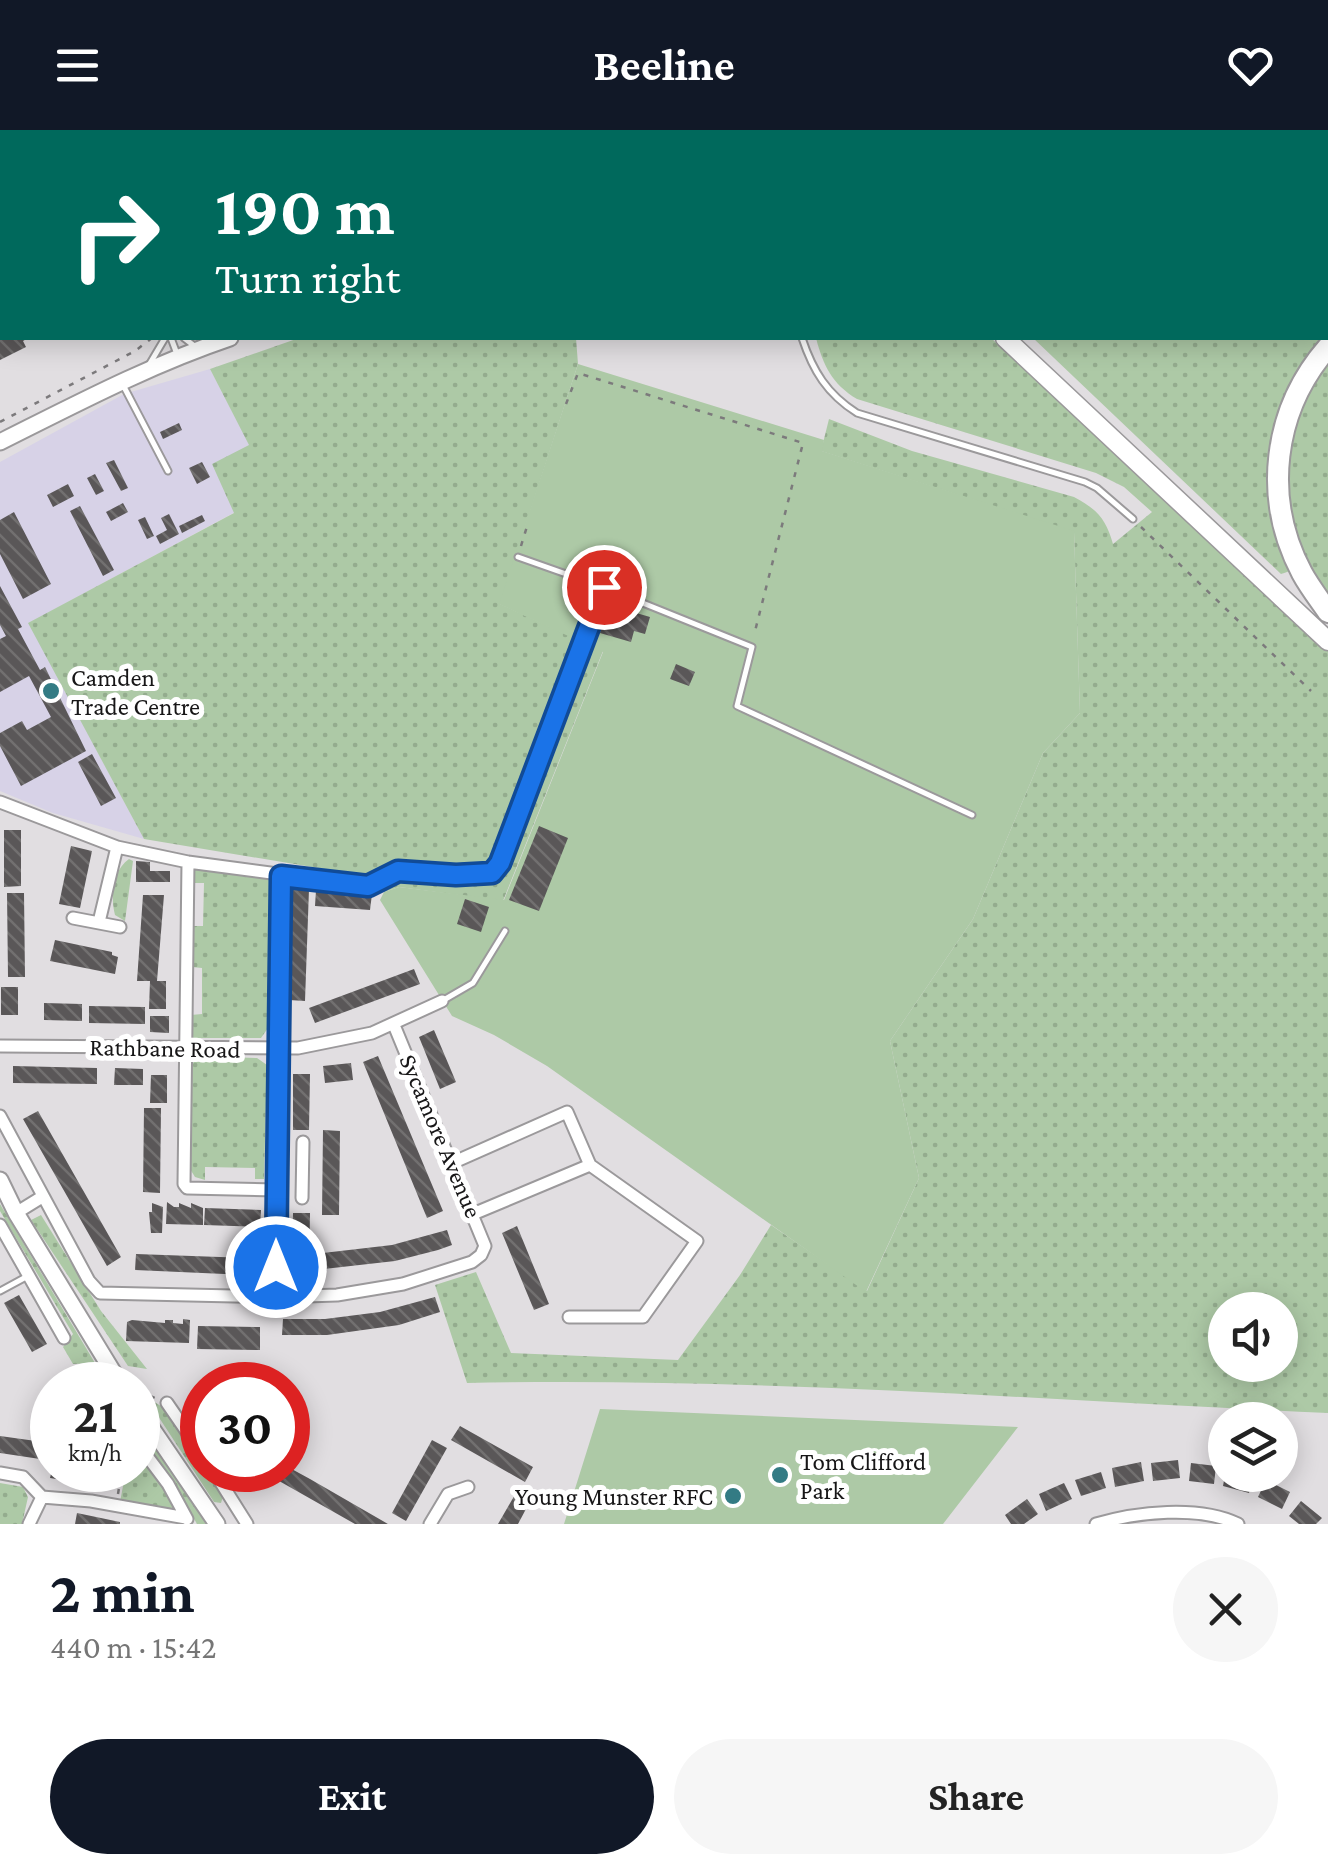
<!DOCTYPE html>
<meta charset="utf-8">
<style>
:root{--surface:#fff;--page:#f6f6f6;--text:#222;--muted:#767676;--accent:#111827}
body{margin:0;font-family:"Crimson Pro",serif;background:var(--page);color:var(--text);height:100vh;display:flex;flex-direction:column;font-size:38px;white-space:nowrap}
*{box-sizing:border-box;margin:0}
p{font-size:32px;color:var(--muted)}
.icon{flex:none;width:55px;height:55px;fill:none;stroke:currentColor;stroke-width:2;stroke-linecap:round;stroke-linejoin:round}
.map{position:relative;height:1394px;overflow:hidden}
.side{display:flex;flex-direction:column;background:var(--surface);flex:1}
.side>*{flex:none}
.banner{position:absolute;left:0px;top:0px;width:1330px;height:210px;box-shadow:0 5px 25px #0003;background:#00695c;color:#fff;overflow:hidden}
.controls{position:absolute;left:1208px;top:1162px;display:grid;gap:20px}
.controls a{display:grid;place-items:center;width:90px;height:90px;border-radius:50%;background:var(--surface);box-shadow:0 5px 25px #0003;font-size:50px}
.speed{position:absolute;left:30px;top:1232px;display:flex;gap:20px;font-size:50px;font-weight:700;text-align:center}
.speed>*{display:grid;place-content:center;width:130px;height:130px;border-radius:50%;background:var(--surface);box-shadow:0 5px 25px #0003;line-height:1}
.speed small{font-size:25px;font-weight:400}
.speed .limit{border:15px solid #d22;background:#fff;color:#111}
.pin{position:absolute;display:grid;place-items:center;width:85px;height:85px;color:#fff;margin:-42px;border:5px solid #fff;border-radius:50%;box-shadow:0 2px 10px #0007}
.me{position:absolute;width:110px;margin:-55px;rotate:0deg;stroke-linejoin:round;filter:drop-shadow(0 0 8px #0008)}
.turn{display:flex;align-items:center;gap:35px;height:210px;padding:0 50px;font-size:45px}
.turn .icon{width:130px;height:130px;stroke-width:2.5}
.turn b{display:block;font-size:70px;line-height:85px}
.round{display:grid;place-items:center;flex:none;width:105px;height:105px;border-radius:52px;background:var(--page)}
.overview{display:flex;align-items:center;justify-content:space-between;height:170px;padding:0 50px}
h1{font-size:60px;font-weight:700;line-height:75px;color:var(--accent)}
.primary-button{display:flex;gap:20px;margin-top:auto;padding:20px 50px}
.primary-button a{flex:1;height:115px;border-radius:60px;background:var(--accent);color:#fff;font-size:40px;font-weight:700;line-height:115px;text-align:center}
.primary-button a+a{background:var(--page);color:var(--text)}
header{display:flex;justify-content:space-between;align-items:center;height:130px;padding:0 50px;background:var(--accent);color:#fff;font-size:45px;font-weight:700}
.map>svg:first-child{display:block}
</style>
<header><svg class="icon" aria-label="menu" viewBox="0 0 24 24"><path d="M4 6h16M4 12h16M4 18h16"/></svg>Beeline<svg class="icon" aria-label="heart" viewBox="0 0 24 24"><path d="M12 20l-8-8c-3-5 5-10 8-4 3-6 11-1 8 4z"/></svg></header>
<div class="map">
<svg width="1328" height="1394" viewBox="0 0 1328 1394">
<defs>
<pattern id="green-dots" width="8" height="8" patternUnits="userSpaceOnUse" patternTransform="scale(2.5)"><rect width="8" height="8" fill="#adc9a6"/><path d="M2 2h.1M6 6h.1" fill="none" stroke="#94ac8e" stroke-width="1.8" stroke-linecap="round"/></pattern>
<pattern id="building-back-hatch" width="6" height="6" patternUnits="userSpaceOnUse" patternTransform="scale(2.5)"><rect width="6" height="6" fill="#5a5758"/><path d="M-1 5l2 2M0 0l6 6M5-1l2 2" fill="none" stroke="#727070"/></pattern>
</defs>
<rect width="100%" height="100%" fill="#e1dee1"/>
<path fill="#d7d2e7" d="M210,239L250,316L235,382L29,493L144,709L53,683L0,661V332L124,264Z"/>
<path fill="url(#green-dots)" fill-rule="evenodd" d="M816,0H1276L808,2Z
M299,208H576L578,234L500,474L603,521L503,771L399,757L384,762V751L366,746L144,709L28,493L234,383L212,334L249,315L210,239Z
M816,208H991L1328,520V1283C1041,1270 754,1247 467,1253L435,1155L476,1142L511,1223L678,1230L740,1145L771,1095L867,1161L919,1048L890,911L973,789L1043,623L1080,583L1074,402L821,321L829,289L912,321L1074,367C1097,379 1106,389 1113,414L1152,382L1124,357L1096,343L857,269C832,254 823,235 816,208ZM1225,1180H1280V1235H1225Z
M1033,208H1323C1273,265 1265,307 1276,381C1279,402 1282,421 1290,441L1281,444Z
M1328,229V469L1292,408L1284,321L1305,257Z
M129,729L133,731L125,791L115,785C110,766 113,740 129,729Z
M194,739L272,749L268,898L261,908H191V885L202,884V838L192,837V796H203L204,753H192Z
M195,926L257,928L267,935L264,1049H255V1038L205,1037V1050L195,1047L190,1039L191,942Z
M0,1074L95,1233L73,1234L63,1217L73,1204L0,1081Z
M41,1085L101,1181L147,1239L128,1236L31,1090Z
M145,1266L164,1278L202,1333V1340H208L224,1363L221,1373L214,1372Z
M138,1289L206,1394H197L179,1362L138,1308Z
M138,1322L175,1375L173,1381L120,1372L126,1340H138Z
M0,1353L23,1357L28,1367L22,1394H0Z"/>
<path fill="#adc9a6" d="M578,234L824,310L822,321L1074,401L1080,583L1043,623L973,789L890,911L919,1048L866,1162L547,936L494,905L452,886L380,770L384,762L399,757L504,770L603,522L499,474Z
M600,1279L1018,1297L943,1394H564Z"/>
<path fill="url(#building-back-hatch)" d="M0,208H28L23,211L26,217L0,230Z
M179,293L182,300L163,309L160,302Z
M114,330L128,358L121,361L106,333Z
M202,332L210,347L197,354L189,338Z
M95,344L104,361L96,365L87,348Z
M68,354L74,366L53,377L47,365Z
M123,373L128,382L111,391L106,382Z
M80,376L114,440L103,446L70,381Z
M14,382L51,454L23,469L0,424V390Z
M169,384L179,404L160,414L156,406L167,400L161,388Z
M202,385L205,391L182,403L179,396Z
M145,387L154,406L147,409L138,390Z
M0,456L22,497L18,499L40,540L45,537L86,621L21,656L0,616V603L22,591L27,600L51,587L29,546L0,562V509L6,506L0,495Z
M609,475L650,487L645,504L634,501L631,512L600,503Z
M676,534L695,542L689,556L670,549Z
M92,624L116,668L101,676L78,632Z
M539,696L568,708L539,781L509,770Z
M4,700H21V756L4,757Z
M71,716L92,721L80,778L59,774Z
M136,731L150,732V741H170V752H136Z
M292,758L309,759L305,871L289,870Z
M316,760L372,764L370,780L315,776Z
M7,763H24L25,847H8Z
M143,765H164L157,851H166V879H149L150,851H137Z
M465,769L489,777L481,802L457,794Z
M55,810L112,822V825L118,827L115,844L50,831Z
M414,839L420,854L315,893L309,878Z
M1,857H18V885H1Z
M44,873L82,874V891L44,890Z
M89,876L145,877V894L89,893Z
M150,886H169V903L150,902Z
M434,900L456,952L440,959L419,907Z
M378,926L443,1081L427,1088L363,932Z
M351,933L353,950L325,953L323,936Z
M13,936L97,938V954L13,953Z
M115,938L143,939V955H114Z
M293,944H310L309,1000H293Z
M151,945H167V973H150Z
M144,978H161L160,1063L143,1062Z
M38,981L121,1127L107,1136L23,989Z
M323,1000L340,1001L339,1085H322Z
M167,1072L174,1077H179V1073L191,1078V1073L203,1078V1095L166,1094Z
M152,1073L163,1077L162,1103H151L149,1082H152Z
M205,1078L261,1080L260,1097L204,1095Z
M293,1083H310L309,1139H292Z
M517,1096L549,1174L534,1180L502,1103Z
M447,1100L452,1115L438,1120L395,1131L324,1139L323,1123L392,1115Z
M136,1124L248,1128L247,1145L135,1140Z
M19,1165L47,1214L32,1222L4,1173Z
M435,1167L440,1182L399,1195L327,1205H282L283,1189H325L380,1182Z
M183,1189L190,1190L189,1213L126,1211L127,1192L132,1190L165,1193V1190H173V1193L183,1194Z
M198,1196L260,1197V1220L197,1219Z
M460,1296L533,1337L525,1352L451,1310Z
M0,1306L43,1312L40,1329L0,1323Z
M432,1310L447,1318L406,1391L392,1383Z
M1178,1330L1180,1348L1153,1351L1151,1333Z
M1141,1332L1144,1351L1115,1357L1112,1338Z
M1191,1333L1216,1336L1214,1354L1189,1351Z
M288,1337L310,1349L388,1394H355L265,1343L267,1340H288Z
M52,1340L84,1341L82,1353L50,1348Z
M95,1340H111L109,1358L92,1356Z
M1101,1342L1106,1358L1081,1366L1075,1350Z
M1225,1345H1253L1249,1363L1223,1356Z
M1266,1350L1290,1362L1282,1379L1258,1367Z
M1064,1353L1072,1369L1046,1381L1039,1364Z
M520,1356L534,1364L518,1394H498Z
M1027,1369L1038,1384L1024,1394H1011L1005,1385Z
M1301,1371L1322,1388L1316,1394H1299L1289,1386Z
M77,1383L120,1392V1394H75Z"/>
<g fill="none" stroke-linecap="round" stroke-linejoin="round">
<defs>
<path id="service" d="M7,0L12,2
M0,1L3,0
M0,21L2,23
M171,208L177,224
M184,208L197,218
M802,208C813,241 827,264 857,283L1085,352L1097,358L1133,389
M149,235L165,208
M123,255L168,341
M518,427L603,457L752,517L737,576L972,685
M369,756L398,741L483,746L492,743L500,733L603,457
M442,871L473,853L505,801
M0,1161L26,1147"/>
<path id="minor" d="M410,0L411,2
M441,0L442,2
M575,0L576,2
M544,2L552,0
M785,2L793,0
M0,672L117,717L188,732L369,756
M188,732L184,1054L187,1058L276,1060
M73,788L120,797
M99,792L117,717
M0,916L298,918L372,903L442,871
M0,986L89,1151L100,1163L276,1167L337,1165L403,1154L472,1132L481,1125L485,1116L394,895
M452,1033L567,982L590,1035L473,1084
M302,1068L303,1012
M16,1083L42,1067
M0,1095L64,1208
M276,1167L281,746
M569,1187H643L697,1111L590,1035
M167,1273L202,1324
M138,1314L168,1354L187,1389
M213,1340L247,1394
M0,1343L23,1347L42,1367
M29,1394L42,1367L91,1371L186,1388
M430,1394L448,1364L468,1357
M1096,1394C1136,1382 1199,1375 1238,1394"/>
<path id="secondary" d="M0,312C76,274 150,235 230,208
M0,1050L16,1083L121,1255
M138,1278L217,1394"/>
<path id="trunk" d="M1005,208L1328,511"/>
<path id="motorway" d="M1291,2L1292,0
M1328,217C1273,280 1262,368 1302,443C1309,456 1319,469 1328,482"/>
</defs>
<use href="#service" stroke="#9b999b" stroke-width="9"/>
<use href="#minor" stroke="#9b999b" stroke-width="15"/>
<use href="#secondary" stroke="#9b999b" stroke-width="19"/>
<use href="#trunk" stroke="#9b999b" stroke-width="21"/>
<use href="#motorway" stroke="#9b999b" stroke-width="24"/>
<path stroke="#7c7a7c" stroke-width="2.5" stroke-dasharray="5 8" stroke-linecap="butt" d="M674,0L675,2
M566,274L578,243L803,313L754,505
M0,292L135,221L152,208
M1141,397L1311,561
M521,416L528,393
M138,1261L155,1268
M118,1364L122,1340"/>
<use href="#service" stroke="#fff" stroke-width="5"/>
<use href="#minor" stroke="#fff" stroke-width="11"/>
<use href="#secondary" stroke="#fff" stroke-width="15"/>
<use href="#trunk" stroke="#fff" stroke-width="18"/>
<use href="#motorway" stroke="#fff" stroke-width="20"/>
</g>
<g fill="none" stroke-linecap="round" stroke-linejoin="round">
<defs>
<path id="route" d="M276,1137L281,746L368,756L398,741L456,745L492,743L500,733L604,457"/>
</defs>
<use href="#route" stroke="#114b97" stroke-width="25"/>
<use href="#route" stroke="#1a73e8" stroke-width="18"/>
</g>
<g fill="#337b84" stroke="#fff" stroke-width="4">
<circle cx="51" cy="561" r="10"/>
<circle cx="780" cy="1345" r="10"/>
<circle cx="733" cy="1366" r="10"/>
</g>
<g text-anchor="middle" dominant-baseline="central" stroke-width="10" stroke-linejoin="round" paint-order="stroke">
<g font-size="25" fill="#171617" stroke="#fff" text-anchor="start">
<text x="71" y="547">Camden<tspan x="71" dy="29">Trade Centre</tspan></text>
<text x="800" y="1331">Tom Clifford<tspan x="800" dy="29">Park</tspan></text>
<text x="713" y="1366" text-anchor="end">Young Munster RFC</text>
</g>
<g font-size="25" fill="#171617" stroke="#fff">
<text transform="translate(165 918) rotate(1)">Rathbane Road</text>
<text transform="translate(441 1006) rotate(67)">Sycamore Avenue</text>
</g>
</g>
</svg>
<div class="controls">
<a><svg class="icon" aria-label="sound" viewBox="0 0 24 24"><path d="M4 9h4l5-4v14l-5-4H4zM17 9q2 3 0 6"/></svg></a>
<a><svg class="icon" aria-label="layers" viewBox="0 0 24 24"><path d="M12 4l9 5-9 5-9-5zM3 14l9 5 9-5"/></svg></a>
</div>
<div class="speed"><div>21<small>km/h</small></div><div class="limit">30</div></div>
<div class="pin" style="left:604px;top:457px;background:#d93025"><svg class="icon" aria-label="arrive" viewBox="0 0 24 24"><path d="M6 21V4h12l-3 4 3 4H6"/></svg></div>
<svg class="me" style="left:276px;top:1137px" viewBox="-20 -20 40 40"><circle r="17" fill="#1a73e8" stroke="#fff" stroke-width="3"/><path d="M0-11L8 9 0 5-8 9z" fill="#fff"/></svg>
<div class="banner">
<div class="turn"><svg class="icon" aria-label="right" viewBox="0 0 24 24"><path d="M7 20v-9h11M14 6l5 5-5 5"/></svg><div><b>190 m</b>Turn right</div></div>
</div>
</div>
<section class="side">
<div class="overview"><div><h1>2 min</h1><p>440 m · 15:42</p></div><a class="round"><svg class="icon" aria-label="close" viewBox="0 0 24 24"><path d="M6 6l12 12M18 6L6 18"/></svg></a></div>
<div class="primary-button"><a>Exit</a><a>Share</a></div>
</section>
